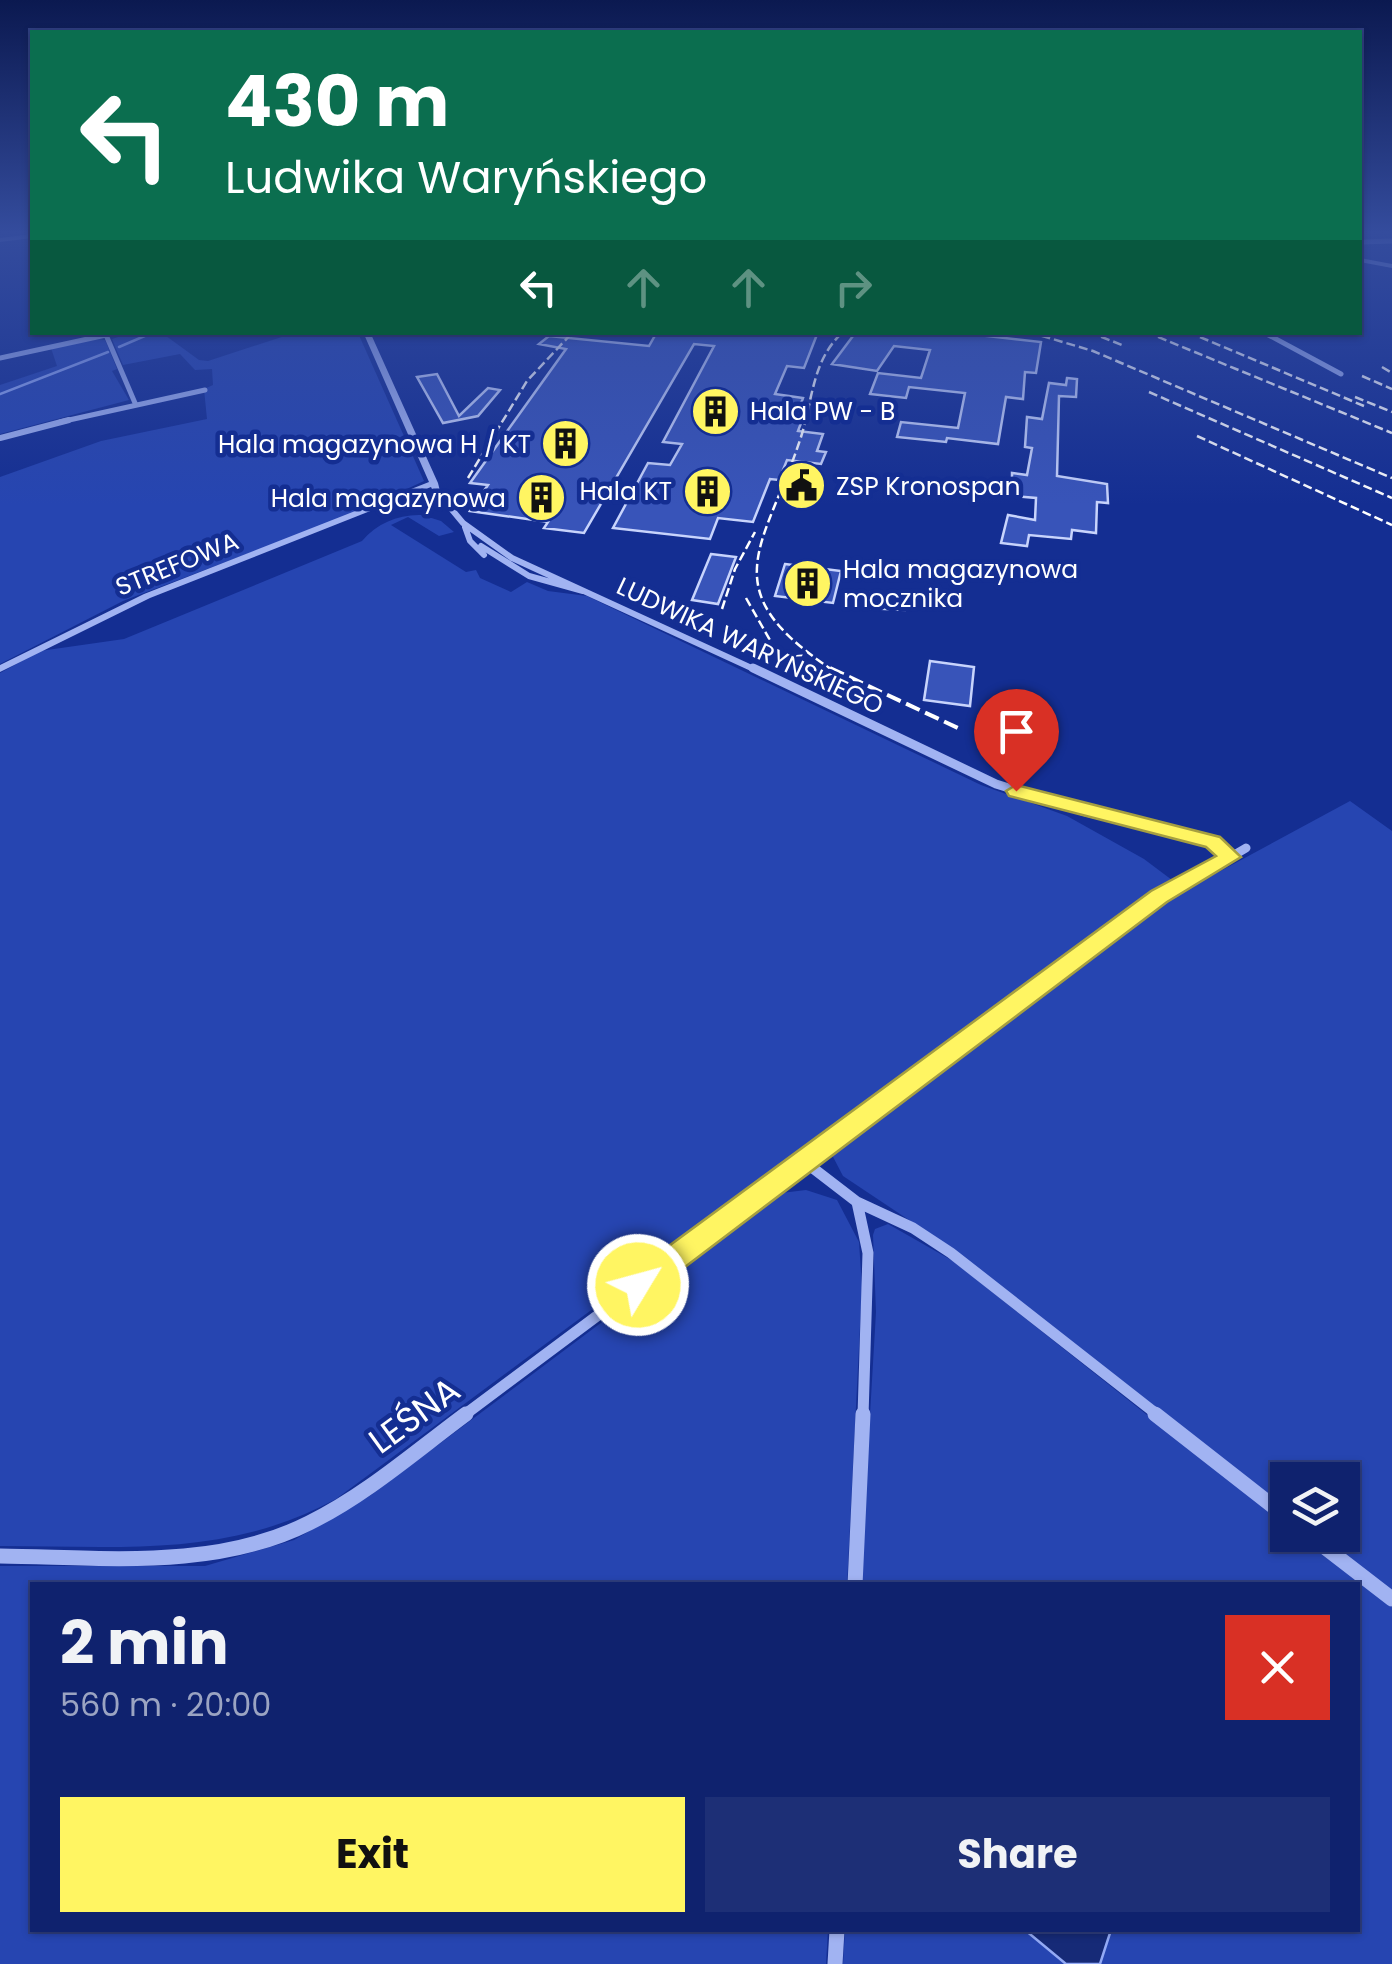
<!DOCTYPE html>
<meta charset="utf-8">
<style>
:root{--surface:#0f226e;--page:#1d2f76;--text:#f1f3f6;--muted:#9ba4c2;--line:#2f3f81;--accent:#fff562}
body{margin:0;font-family:Poppins,sans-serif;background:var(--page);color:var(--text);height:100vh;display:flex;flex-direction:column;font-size:38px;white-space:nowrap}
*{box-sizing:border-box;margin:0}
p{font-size:32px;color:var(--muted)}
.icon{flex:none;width:55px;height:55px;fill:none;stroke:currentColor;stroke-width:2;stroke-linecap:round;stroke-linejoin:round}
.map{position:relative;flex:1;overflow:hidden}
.panel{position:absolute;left:30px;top:1582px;width:1330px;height:350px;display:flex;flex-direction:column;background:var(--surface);border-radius:0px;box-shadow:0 2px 8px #0004,0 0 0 2px var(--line)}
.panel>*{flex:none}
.top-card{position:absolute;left:30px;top:30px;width:1332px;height:305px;border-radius:0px;box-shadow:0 2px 8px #0004,0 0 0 2px var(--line);background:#0b6e4f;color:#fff;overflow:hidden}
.buttons{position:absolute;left:1270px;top:1462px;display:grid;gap:20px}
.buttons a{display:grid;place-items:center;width:90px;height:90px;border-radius:0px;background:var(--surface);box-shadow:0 2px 8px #0004,0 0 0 2px var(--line);font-size:50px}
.pin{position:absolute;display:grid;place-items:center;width:85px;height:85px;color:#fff;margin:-102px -42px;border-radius:50% 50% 50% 0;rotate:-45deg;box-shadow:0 0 10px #0007}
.pin .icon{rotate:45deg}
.me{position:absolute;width:110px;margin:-55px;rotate:53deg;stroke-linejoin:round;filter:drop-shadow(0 0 8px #0008)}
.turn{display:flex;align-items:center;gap:35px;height:210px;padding:0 30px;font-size:45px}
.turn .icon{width:130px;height:130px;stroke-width:2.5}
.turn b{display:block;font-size:70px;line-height:85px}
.lanes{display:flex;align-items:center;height:95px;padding:0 30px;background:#0003;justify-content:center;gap:50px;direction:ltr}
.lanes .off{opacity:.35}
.round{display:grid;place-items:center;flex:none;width:105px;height:105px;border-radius:0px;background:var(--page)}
.overview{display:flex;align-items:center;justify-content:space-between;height:170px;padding:0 30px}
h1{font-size:60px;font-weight:700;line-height:75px}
.button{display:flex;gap:20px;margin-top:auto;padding:20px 30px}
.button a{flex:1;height:115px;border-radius:0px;background:var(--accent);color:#111;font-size:40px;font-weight:700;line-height:115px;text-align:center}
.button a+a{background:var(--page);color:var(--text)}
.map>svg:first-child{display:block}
</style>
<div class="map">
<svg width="1392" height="1964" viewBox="0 0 1392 1964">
<rect width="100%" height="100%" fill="#142e92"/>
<path fill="#2645b1" d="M130,333H162L199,360L208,361L294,333H358L424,481L355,513L123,601L0,664V477L101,441L207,419L204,389L213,385L212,369L195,370L180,354L123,365L112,339Z
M100,339L105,340L117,369L112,371L129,400L0,434V385L57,366L51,348Z
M422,515L441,521L454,532L439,536L408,517L391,525L466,572L476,570L480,578L511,592L527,582L548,591L587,596L981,785L1067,816L1144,859L1172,880L336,1499C228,1558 119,1546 0,1546V673L40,651L124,639L362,541C377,523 399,514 422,515Z
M1350,801L1392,831V1594L1315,1535H1342V1480H1288L1287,1514L954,1250L843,1176L831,1153L1165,901Z
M806,1190L837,1200L859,1242L862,1287L847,1585H32V1930H828L826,1964H0V1566H205L294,1540L371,1495L773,1194Z
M888,1224L953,1261L1287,1526L1288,1535H1300L1392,1607V1964H843L845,1930H1358V1585H860L876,1312L873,1235L875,1229Z"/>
<path fill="#162a77" stroke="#93aaf5" stroke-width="2.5" d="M1025,1930H1111L1100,1964H1066Z"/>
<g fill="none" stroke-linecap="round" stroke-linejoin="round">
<path stroke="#93aaf5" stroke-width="2.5" d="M119,347L154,332
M0,394L108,352"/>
</g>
<path fill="#3854b9" stroke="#c8d4fc" stroke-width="2.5" d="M657,332H818L804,368L787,366L775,394L803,398L799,409L806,410L798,431L823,434L817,451L826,452L821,464L787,460L779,480L770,479L753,522L718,518L710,539L613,528L648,463L670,465L682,444L663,442L714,346L694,344L584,533L544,528L548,522L470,511L488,485L470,483L566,349L539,344L549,336L649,346Z
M856,332H952L1041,342L1036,373L1025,372L1023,399L1006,397L998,444L947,438L946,442L897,437L901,422L958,428L965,393L909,387L906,398L870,394L878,373L921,378L930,350L894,346L877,371L832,364Z
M437,374L459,416L488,388L500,390L478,416L443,423L417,377Z
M1067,378L1077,379L1076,397L1059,396L1057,476L1107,484L1108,503L1097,502L1096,533L1072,530L1071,539L1029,535L1027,546L1001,543L1008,515L1035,520L1036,498L1012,496V473L1027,475L1032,448L1025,447L1027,417L1042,419L1049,383L1066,385Z
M711,554L736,557L718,604L692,600Z
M785,564L841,571L833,603L775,596Z
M870,593L909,596L905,610L866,608Z
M930,661L974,667L970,706L924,700Z"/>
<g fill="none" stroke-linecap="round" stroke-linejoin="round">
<path stroke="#a1b3f2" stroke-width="5" d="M1360,242L1392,241
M1263,332L1341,374
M106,335L135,403
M0,358L120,332
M60,422L205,390"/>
<path stroke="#a1b3f2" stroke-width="6" d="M0,438L69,420
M438,493L463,523L512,558L758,671
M465,527L470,541L484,555
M481,546L529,576L583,591"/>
<path stroke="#a1b3f2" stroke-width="9" d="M753,668L996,784L1082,811L1212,842L1231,857
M1028,995L1141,910L1246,848"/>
<path stroke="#a1b3f2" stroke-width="11" d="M805,1162L857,1202L913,1228L951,1253L1159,1416
M857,1202L868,1253L863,1416
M463,1416L1031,992"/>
<path stroke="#a1b3f2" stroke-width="15" d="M1155,1414L1288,1518
M1309,1535L1392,1599
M0,1556C102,1557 214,1571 309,1523C366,1495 416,1451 466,1414
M855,1585L863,1414
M835,1964L837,1930"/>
<path fill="#a1b3f2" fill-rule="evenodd" d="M32,234V238L0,242V238Z
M1360,258L1392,264V268L1360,262Z
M363,332H370L438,483L441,495L416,499L412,497L433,491L431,487L150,598L0,672V665L144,594L429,482Z"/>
<path stroke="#fff" stroke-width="2.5" stroke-dasharray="9 4" stroke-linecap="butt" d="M1029,332L1093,351L1392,478
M1089,332L1122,345
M1146,332L1392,433
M1188,332L1364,406
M1382,367L1392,373
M1362,376L1392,389
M1149,392L1392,498
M1355,397L1392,412
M1197,436L1392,525
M468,478L527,381L573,332
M746,598L771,642
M722,609L735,569L755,532
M834,671C709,589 765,548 801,437C813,399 812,360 843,332"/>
<path stroke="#fff" stroke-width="4" stroke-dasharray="15 6" stroke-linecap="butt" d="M830,668L958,728"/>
</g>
<linearGradient id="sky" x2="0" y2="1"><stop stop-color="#0b1950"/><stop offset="0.46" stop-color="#344c9d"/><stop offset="1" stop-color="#344c9d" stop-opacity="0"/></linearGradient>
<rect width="1392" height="505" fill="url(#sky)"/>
<path fill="#fff562" stroke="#a69f40" stroke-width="2.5" d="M1016,785L1220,837L1241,857L1167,902L648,1295L638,1298L628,1295L624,1285L628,1276L1151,891L1216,856L1206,847L1009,796L1006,791Z"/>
<defs>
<symbol id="building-disc" viewBox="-11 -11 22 22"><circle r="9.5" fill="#fff562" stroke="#142e92"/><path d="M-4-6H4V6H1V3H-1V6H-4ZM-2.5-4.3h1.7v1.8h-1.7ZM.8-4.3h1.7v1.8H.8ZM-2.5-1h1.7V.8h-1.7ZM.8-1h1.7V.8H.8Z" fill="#111"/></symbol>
<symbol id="civic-disc" viewBox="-11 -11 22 22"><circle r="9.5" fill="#fff562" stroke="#142e92"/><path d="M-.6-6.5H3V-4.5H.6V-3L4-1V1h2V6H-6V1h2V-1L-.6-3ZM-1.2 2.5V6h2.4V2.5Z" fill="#111"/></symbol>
</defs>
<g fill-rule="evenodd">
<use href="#building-disc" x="688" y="384" width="55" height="55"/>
<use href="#building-disc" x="538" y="416" width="55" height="55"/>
<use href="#civic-disc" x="774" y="458" width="55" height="55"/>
<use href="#building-disc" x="680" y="464" width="55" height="55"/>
<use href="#building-disc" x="514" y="470" width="55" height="55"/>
<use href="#building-disc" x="780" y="556" width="55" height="55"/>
</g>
<g text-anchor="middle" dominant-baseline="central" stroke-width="9" stroke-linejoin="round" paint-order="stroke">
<g font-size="25" fill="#fff" stroke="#142e92" text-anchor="start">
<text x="750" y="411">Hala PW - B</text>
<text x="531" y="444" text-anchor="end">Hala magazynowa H / KT</text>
<text x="836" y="486">ZSP Kronospan</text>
<text x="672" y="491" text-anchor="end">Hala KT</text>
<text x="506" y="498" text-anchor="end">Hala magazynowa</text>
<text x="843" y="569">Hala magazynowa<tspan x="843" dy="29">mocznika</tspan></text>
</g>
<g font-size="25" fill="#fff" stroke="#142e92">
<text transform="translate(177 564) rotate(-22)">STREFOWA</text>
<text transform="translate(750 646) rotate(25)">LUDWIKA WARYŃSKIEGO</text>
</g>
<g font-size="35" fill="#fff" stroke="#142e92">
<text transform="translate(414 1415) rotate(-36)">LEŚNA</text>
</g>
</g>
</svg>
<div class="buttons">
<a><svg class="icon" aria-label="layers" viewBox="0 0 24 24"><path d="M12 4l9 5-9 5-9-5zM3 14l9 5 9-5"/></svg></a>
</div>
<div class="pin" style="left:1016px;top:791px;background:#d93025"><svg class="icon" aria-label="arrive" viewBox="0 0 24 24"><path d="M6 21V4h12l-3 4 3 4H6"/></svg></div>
<svg class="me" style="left:638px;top:1285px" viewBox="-20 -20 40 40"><circle r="17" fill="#fff562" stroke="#fff" stroke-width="3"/><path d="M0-11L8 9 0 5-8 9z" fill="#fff"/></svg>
<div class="top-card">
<div class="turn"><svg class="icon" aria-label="left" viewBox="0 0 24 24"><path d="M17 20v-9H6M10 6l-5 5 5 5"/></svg><div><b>430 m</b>Ludwika Waryńskiego</div></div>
<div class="lanes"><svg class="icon" aria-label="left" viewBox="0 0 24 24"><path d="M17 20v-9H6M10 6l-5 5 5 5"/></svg><svg class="icon off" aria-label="ahead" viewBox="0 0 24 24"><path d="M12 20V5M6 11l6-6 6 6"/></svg><svg class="icon off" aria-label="ahead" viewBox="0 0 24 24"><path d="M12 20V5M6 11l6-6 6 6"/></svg><svg class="icon off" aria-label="right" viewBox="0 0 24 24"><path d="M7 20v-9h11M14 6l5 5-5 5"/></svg></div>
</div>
<section class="panel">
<div class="overview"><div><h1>2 min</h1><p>560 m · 20:00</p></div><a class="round" style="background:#d93025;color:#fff"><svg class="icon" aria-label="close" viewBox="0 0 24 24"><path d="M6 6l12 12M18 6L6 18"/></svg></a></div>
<div class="button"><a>Exit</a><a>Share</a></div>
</section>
</div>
